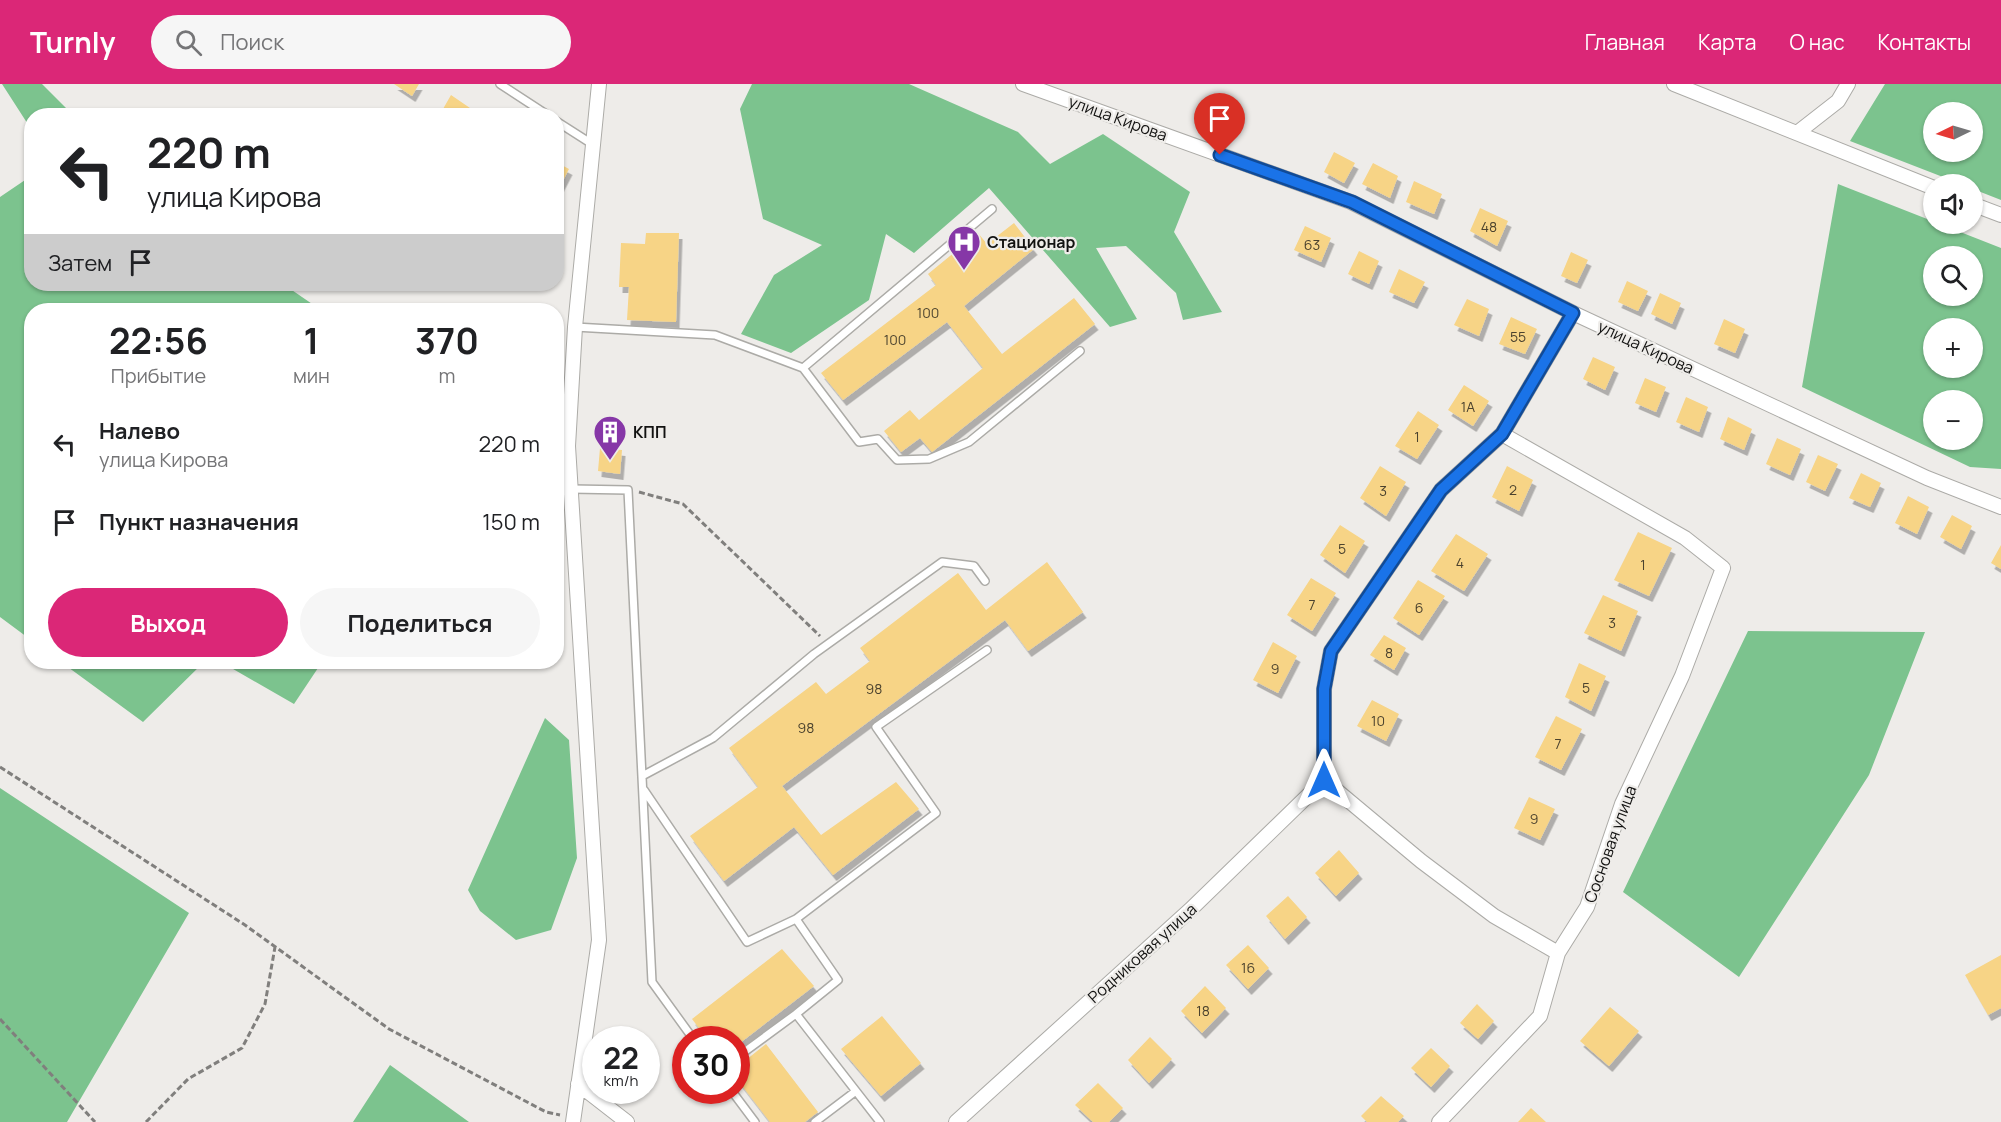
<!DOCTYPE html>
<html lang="ru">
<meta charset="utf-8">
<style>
:root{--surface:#fff;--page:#f6f6f6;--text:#202124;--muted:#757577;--accent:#db2777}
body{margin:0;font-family:Manrope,sans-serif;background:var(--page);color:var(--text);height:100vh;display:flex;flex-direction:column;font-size:22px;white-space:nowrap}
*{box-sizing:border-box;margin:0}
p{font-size:20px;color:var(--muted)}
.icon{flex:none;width:33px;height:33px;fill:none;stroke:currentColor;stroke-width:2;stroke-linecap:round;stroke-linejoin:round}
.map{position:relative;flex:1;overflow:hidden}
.side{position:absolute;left:24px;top:219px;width:540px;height:366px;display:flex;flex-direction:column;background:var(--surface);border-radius:24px;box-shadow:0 2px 4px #0004}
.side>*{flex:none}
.hud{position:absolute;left:24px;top:24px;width:540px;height:183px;border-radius:24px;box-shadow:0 2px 4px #0004;background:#fff;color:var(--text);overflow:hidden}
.needle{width:39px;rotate:265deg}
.buttons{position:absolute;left:1923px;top:18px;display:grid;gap:12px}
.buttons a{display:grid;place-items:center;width:60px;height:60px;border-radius:50%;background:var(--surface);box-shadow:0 2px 4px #0004;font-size:30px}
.speed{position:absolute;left:582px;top:942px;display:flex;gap:12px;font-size:30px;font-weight:700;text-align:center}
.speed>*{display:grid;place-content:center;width:78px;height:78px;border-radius:50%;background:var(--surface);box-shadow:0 2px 4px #0004;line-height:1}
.speed small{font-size:15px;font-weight:400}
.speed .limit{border:9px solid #d22;background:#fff;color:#111}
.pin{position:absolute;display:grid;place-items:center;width:51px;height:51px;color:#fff;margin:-62px -26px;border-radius:50% 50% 50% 0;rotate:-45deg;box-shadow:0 0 6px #0007}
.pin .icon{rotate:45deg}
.me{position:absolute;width:66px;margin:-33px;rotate:0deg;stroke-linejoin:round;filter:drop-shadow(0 0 4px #0008)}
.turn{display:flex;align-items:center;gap:21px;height:126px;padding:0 24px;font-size:27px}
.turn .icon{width:78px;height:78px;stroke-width:2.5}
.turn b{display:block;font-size:42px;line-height:51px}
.then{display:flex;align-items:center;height:57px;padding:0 24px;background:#0003;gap:12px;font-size:22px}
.eta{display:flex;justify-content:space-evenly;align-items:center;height:102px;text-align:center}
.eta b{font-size:36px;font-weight:700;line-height:42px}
.action{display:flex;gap:12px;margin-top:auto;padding:12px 24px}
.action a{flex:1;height:69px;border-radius:36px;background:var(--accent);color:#fff;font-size:24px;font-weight:700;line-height:69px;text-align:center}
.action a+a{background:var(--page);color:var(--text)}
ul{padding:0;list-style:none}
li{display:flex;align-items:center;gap:18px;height:78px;padding:0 24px}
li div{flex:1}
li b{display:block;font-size:22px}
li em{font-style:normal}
header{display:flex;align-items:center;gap:36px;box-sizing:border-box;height:84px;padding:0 30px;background:var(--accent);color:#fff}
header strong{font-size:28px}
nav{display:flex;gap:33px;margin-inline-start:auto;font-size:21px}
.search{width:420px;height:54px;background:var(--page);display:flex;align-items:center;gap:15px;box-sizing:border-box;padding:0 21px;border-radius:33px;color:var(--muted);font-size:22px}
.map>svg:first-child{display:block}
</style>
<header>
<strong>Turnly</strong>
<div class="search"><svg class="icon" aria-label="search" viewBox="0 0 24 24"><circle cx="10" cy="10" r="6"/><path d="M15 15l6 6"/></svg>Поиск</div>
<nav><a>Главная</a><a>Карта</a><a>О нас</a><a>Контакты</a></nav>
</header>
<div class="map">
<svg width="2001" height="1038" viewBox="0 0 2001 1038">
<defs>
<filter id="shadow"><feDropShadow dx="3.5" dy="6" stdDeviation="0" flood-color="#0004"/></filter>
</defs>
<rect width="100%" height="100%" fill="#eeece9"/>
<path fill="#7cc38e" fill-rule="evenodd" d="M2,0H42L73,31L32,32L31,45Z
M752,0H909L1018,48L1050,80L1103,50L1190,108L1174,148L1222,228L1183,236L1176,209L1126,162L1096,164L1137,235L1110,243L989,104L914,169L886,150L869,216L791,269L741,250L774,191L822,161L763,135L740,25Z
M1885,0H2001V116L1973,105L1972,100H1961L1850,57ZM1934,28H1972V68H1934Z
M31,92L32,200H283L321,226H32L31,556L0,533V113Z
M1838,100L2001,164V385L1970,383L1802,303ZM1934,172H1972V212H1934ZM1972,244V284H1934V244ZM1972,316V356H1934V316Z
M1748,547L1925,548L1869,691L1739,893L1623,808Z
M61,578H204L143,638Z
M221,578H322L294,620Z
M545,634L569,656L577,774L551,846L516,856L480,827L468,806Z
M0,704L189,829L67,1038H0Z
M390,981L469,1038H353Z"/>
<path fill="#f7d486" filter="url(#shadow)" d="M394,0H419L412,12Z
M451,11L470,24L466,32H439Z
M1334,68L1355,79L1344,99L1324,88Z
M556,78L569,85L556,110Z
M1373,79L1398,92L1390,114L1362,100Z
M1414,97L1442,110L1434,130L1406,118Z
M1480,124L1508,137L1497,162L1470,147Z
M1014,139L1034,165L964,222L1002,270L1074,214L1095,240L932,368L920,354L901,368L884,347L910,326L919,336L983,284L947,238L843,316L821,289L936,201L928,190L978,149L987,160Z
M1305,142L1331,154L1321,178L1294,166Z
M646,149H679L676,238L627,236L629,203H619L621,159L645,160Z
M1359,167L1379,177L1369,200L1348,190Z
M1571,168L1588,176L1577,199L1561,192Z
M1399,185L1425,198L1414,219L1389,208Z
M1627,197L1648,207L1638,227L1618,218Z
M1660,209L1681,219L1672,240L1651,230Z
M1467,215L1489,225L1479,252L1454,241Z
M1511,233L1537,245L1525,270L1499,260Z
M1724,235L1745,245L1735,269L1714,260Z
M1593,273L1615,283L1605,306L1583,295Z
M1645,294L1666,303L1656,328L1635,319Z
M1464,301L1489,317L1473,342L1448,326Z
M1686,313L1708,323L1699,348L1676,338Z
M1418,327L1439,341L1417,375L1395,362Z
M1728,333L1752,345L1744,366L1720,355Z
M1777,354L1801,365L1790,391L1766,380Z
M600,364L622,366L620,390L598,387Z
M1818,371L1838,380L1825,407L1806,398Z
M1380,382L1406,398L1386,432L1360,414Z
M1507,382L1533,396L1519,427L1492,413Z
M1861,389L1881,399L1870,423L1849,414Z
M1908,412L1929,423L1917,450L1895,439Z
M1952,431L1972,442L1961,465L1940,453Z
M1340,441L1365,457L1345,489L1320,471Z
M1638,448L1672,464L1649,512L1614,496Z
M1456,450L1488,470L1464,507L1431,487Z
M2001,461V485L1991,479Z
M1047,478L1083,528L1028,567L1005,536L782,702L821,751L896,698L919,725L833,791L794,743L724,797L690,752L758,703L729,664L816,598L826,610L870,577L860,564L958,489L986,526Z
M1311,494L1336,509L1312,547L1287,531Z
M1418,496L1445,512L1419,551L1393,534Z
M1603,511L1638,527L1621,567L1584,549Z
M1384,551L1406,564L1394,586L1370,571Z
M1273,558L1297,572L1278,609L1253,596Z
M1579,579L1606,592L1591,627L1565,613Z
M1372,616L1399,630L1386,657L1357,642Z
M1556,632L1582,645L1561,686L1535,673Z
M1529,713L1555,725L1540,756L1514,744Z
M1339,766L1359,789L1336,812L1315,789Z
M1288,812L1307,833L1285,855L1266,832Z
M1248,861L1269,884L1248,905L1226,881Z
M782,865L814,902L736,962V956H708L692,935Z
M2001,871V924L1988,931L1965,891Z
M1205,902L1226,924L1202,949L1181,927Z
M1477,920L1494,937L1478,955L1460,939Z
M1610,923L1639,947L1609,982L1580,957Z
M882,932L921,979L881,1012L841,965Z
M1150,953L1172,975L1149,999L1128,976Z
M766,960L818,1028L805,1038H770L736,994V984Z
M1431,964L1450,982L1431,1003L1411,984Z
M1098,999L1123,1024L1109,1038H1093L1075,1021Z
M1381,1012L1404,1032L1398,1038H1367L1361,1032Z
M1531,1024L1546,1038H1518Z"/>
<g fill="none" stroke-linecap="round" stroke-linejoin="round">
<defs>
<path id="service" d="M500,0L549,32
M556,37L592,60
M575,243L715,251L803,284L992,125
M803,284L859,358L878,355L897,376L929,375L969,358L1080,267
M571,405L628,406L652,898L694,956
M644,691L713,654L814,570L942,478L974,482L985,497
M644,706L747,858L796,835L936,729L876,643L987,566
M796,835L838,896L796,930L880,1038
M736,974L796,930
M731,1006L755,1038
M815,1038L856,1007"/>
<path id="minor" d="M1023,0L1351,118L1573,229L1927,394L2001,423
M1674,0L1934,104
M1797,49L1838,17L1848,0
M1972,120L2001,131
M1324,696V605L1331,567L1441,406L1502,350L1573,229
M1324,696L1421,777L1494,832L1558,869
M578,1000L627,1038
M573,1038L599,856L568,362L575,243L599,0
M956,1038L1190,826L1324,696
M1439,1038L1540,932L1558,869L1587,823L1622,720L1682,592L1723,484L1685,454L1502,350"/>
</defs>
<use href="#service" stroke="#acaba7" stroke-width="10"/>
<use href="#minor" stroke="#acaba7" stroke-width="16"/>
<path stroke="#807f7d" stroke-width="3" stroke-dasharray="6 3" stroke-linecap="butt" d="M639,408L683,420L820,552
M0,683L245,841L389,945L546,1028L560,1031
M0,935L95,1038
M146,1038L188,995L242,964L265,920L275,863"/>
<use href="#service" stroke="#fff" stroke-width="7"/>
<use href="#minor" stroke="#fff" stroke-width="14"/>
</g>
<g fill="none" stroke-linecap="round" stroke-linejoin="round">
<defs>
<path id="route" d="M1220,71L1352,118L1573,229L1502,350L1441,406L1331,567L1324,605V696"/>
</defs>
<use href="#route" stroke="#114b97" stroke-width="15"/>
<use href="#route" stroke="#1a73e8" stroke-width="10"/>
</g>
<defs>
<symbol id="hospital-pin" viewBox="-11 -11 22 30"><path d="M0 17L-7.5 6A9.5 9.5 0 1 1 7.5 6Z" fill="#8637a7" stroke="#eeece9"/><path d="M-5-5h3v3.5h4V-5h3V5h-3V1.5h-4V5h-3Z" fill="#fff"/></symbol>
<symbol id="building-pin" viewBox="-11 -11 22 30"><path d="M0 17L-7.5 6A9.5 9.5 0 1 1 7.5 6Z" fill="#8637a7" stroke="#eeece9"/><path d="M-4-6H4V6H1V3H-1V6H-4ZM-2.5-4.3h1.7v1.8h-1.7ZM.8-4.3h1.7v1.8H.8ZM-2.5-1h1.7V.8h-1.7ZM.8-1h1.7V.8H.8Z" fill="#fff"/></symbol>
</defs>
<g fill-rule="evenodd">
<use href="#hospital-pin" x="945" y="139" width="38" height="52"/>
<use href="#building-pin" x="591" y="329" width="38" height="52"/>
</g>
<g text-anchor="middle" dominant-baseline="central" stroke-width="4.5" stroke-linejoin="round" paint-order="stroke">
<g font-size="14" fill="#4b422e">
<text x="1489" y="142">48</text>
<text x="1312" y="160">63</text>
<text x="928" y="228">100</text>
<text x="1518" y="252">55</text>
<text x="895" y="255">100</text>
<text x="1468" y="322">1А</text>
<text x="1417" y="352">1</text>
<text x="1513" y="405">2</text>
<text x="1383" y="406">3</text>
<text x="1342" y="464">5</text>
<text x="1460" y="478">4</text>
<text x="1643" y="480">1</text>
<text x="1312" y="520">7</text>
<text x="1419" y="523">6</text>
<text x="1612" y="538">3</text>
<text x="1389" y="568">8</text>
<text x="1275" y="584">9</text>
<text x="1586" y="603">5</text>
<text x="874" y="604">98</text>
<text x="1378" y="636">10</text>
<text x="806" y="643">98</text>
<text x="1558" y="659">7</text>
<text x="1534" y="734">9</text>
<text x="1248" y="883">16</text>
<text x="1203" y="926">18</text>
</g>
<g font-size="16" fill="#121211" stroke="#eeece9">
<text transform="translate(1118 34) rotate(20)">улица Кирова</text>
<text transform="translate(1646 263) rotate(25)">улица Кирова</text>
<text transform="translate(1610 760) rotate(-70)">Сосновая улица</text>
<text transform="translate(1142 869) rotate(-42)">Родниковая улица</text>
</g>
<g font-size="16" font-weight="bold" fill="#121211" stroke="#eeece9" text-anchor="start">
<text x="987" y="158">Стационар</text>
<text x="633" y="348">КПП</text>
</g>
</g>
</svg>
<div class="buttons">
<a><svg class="needle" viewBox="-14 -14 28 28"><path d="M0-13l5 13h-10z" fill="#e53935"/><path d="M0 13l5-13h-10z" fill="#757577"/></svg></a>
<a><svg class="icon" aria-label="sound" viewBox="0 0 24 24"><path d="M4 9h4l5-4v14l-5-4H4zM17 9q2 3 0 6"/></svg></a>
<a><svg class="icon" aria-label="search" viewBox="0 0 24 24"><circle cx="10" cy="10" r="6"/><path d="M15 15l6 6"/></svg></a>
<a>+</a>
<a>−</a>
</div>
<div class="speed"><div>22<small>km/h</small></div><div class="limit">30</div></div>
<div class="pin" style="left:1220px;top:71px;background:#d93025"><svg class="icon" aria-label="arrive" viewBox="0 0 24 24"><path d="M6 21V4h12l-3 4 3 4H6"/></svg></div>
<svg class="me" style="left:1324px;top:696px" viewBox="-20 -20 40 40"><path d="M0-17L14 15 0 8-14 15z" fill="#1a73e8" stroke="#fff" stroke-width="4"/></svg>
<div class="hud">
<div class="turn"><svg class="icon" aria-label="left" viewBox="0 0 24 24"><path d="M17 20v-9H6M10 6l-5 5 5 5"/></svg><div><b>220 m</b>улица Кирова</div></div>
<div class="then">Затем<svg class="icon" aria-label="arrive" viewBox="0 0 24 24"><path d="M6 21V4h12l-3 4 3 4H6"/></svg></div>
</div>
<section class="side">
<div class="eta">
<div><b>22:56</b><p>Прибытие</p></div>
<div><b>1</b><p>мин</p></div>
<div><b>370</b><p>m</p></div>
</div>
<ul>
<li><svg class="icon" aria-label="left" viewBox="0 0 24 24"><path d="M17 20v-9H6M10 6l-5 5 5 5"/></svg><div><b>Налево</b><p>улица Кирова</p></div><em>220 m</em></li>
<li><svg class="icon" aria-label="arrive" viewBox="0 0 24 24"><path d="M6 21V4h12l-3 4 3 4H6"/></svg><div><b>Пункт назначения</b></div><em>150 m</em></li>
</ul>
<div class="action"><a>Выход</a><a>Поделиться</a></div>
</section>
</div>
